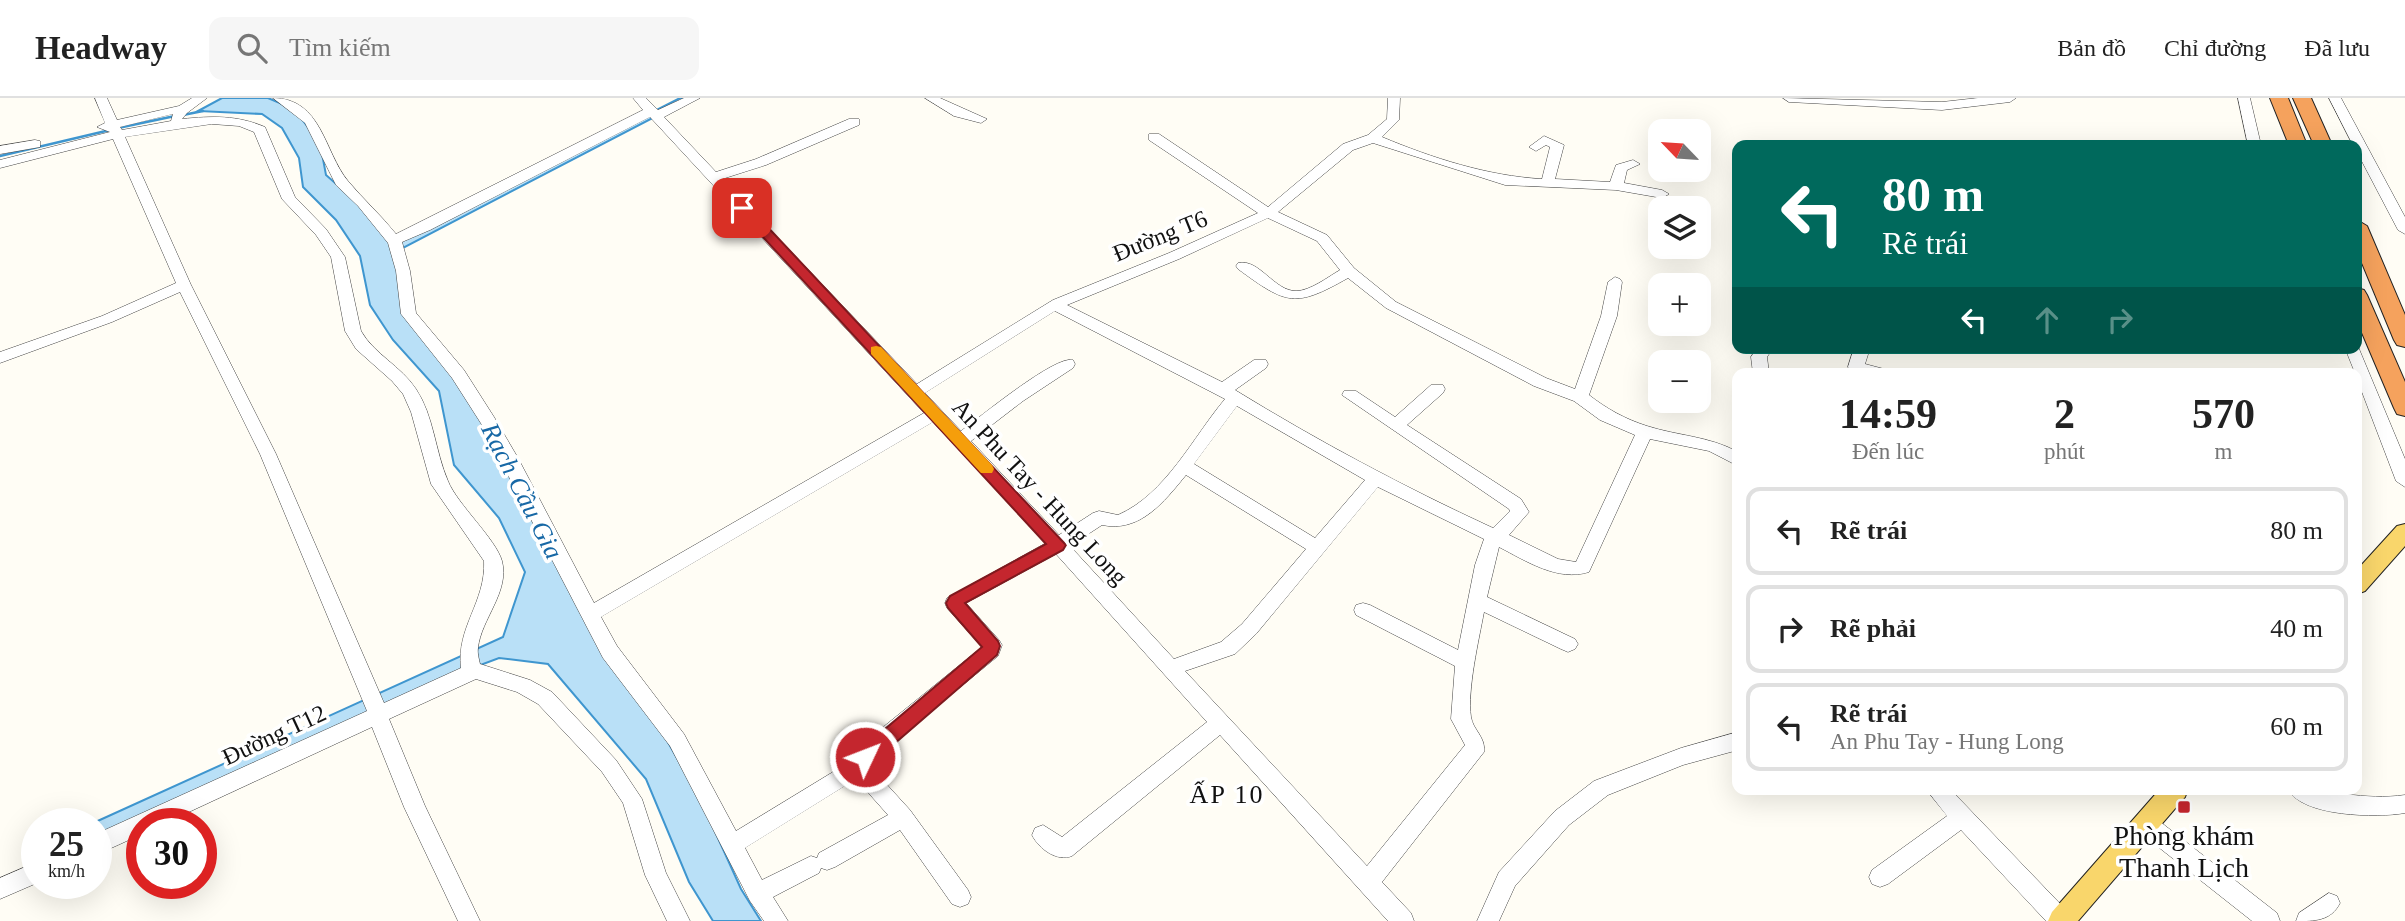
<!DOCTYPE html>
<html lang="vi">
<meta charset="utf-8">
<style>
:root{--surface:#fff;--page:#f6f6f6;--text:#222;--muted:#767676;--line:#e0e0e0}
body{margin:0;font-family:Georgia,serif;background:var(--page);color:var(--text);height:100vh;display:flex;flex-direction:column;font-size:26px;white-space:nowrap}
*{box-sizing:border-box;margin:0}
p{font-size:23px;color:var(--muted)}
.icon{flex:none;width:38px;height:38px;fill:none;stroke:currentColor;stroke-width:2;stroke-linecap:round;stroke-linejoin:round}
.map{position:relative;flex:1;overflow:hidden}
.drawer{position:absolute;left:1732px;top:270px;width:630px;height:427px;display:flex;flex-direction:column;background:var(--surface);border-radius:14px;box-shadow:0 7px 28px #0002}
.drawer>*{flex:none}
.guide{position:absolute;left:1732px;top:42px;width:630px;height:214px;border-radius:14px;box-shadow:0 7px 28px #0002;background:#00695c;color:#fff;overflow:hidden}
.needle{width:46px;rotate:295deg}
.fabs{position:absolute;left:1648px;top:21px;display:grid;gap:14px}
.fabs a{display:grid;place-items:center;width:63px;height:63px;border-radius:14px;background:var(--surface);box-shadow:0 7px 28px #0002;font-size:35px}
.speed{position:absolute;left:21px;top:710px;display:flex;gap:14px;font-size:35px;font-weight:700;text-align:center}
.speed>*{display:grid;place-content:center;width:91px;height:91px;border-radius:50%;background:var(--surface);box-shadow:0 7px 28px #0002;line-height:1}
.speed small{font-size:18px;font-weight:400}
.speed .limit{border:10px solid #d22;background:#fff;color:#111}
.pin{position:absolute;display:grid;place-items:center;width:60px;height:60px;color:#fff;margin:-30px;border-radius:14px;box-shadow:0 4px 10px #0006}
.me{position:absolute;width:77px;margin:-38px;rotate:47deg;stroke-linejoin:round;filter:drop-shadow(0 0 5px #0008)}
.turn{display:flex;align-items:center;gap:24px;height:147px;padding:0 35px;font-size:32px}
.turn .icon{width:91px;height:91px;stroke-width:2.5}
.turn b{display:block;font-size:49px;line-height:60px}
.lanes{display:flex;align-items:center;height:66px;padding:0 35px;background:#0003;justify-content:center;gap:35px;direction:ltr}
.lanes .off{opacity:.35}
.eta{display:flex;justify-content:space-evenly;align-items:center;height:119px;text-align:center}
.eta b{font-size:42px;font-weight:800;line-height:49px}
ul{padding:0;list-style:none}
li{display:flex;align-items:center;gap:21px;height:88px;margin:0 14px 10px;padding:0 21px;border:4px solid var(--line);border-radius:14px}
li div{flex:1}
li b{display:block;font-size:26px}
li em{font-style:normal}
header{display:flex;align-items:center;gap:42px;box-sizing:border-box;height:98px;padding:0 35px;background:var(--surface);border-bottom:2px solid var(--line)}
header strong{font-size:33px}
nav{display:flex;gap:38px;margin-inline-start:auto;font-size:24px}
.search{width:490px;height:63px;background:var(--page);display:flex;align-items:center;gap:18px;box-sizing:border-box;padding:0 24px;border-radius:14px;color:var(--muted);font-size:26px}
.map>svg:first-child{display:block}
</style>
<header>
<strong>Headway</strong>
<div class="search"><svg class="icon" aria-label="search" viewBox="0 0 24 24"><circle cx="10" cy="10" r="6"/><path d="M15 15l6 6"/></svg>Tìm kiếm</div>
<nav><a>Bản đồ</a><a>Chỉ đường</a><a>Đã lưu</a></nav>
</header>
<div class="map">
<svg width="2405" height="823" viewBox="0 0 2405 823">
<rect width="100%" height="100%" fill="#fffdf5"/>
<path fill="#b9e0f7" stroke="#3f96cf" stroke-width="2" d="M222,0H268L294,11L320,45L326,77L359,106L391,147L680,0H691L395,154L407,222L461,286L699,698L741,791L761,823H713L689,784L646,681L548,566L499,560L427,587L96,739V726H91L503,539L525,474L499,420L454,367L439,293L393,242L370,207L360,158L336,122L303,89L299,60L282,30L262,16L198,13Z"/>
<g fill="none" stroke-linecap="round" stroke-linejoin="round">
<path stroke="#3f96cf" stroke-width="2.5" d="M183,17L203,13
M118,30L175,18
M0,58L110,32"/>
<defs>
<path id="minor" d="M95,0H107L117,22L179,8L192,0H207L187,15L182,21C212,18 237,17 265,29L295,99L326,131L345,159L361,233C374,256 401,268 416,291C434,318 435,353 448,383C457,406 496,441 502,463C510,494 481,521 478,550C477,555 479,561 480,566L530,582L552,594L616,662L642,701L666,775L690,823H667L645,777L623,705L602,674L538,606L517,594L476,581L389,621L425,708L480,823H458L404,709L372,629L163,726H142V736L96,757V736L367,613L260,356L180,194L112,224L0,265V254L102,218L176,185L113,41L0,70V62L110,34L97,29L105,25ZM173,16L171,23L122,32L120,29ZM212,26L239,28L254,34L282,101L316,137L331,159L345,233L356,251L392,283L403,296L411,314L431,386L484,463C486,504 456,529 461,570L384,605L276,356L191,187L125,39Z
M273,0C322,0 324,54 348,83C363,101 381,117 396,136L643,12L633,0H646L658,12L684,0H700L664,19L716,74L756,61L849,21H859V27L766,67L722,81L917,286L1053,202L1169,155L1258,115L1149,42V36H1159L1268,109L1343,46L1368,37L1387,21L1388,0H1400L1399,22L1382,39C1432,60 1488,78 1542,81L1550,49L1546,47L1536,53L1529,49L1544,38L1564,47L1555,81L1610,84L1616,67L1633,62L1640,66L1627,72L1624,85L1662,92L1669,96L1662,100L1616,92L1505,87L1373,45L1353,52L1278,114L1327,137L1354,170L1396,204L1546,280L1575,291L1601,218L1608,184L1615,179L1620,181L1622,184L1617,218L1589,297C1607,311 1625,321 1647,328C1678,338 1709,338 1738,354V368L1709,353L1650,341L1589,474C1558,484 1526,463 1499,449L1487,499L1575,541L1578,546L1575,551L1568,554L1561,551L1484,514C1479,541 1467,592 1471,619C1473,632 1486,639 1484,654L1382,784L1411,815L1414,823H1388L1220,637L1072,758C1057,764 1039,751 1032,737L1035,730L1043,727L1062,739L1207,624L1056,456L966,505L999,542L1002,547L998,558L880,655L870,668L910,712L968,792L971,799L968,806L960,809L952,806L900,732L835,769L827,772L821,770L819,775L773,799L788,823H764L750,803L670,648L603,560L482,327L452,280L401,216L396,173L388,145L358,108L336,87L305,25ZM650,19L924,315L594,505L518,360L494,319L464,272L416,215L410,173L402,144L430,132ZM1268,120L1317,143L1340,172C1328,179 1310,193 1296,193C1274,193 1259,160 1238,165L1236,168L1238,171C1287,207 1295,210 1348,180L1386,210L1534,288L1574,303L1600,322L1635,337L1576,464L1558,461L1509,437L1529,414L1521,401L1407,327L1443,295L1445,291L1443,287H1431L1395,319L1356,293H1344L1342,297L1509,411L1510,413L1493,430C1404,389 1318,343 1235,292L1266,270L1268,266L1266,262H1254L1222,284L1067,207L1179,161ZM1055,213L1225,301C1193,339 1166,396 1118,417L1099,413L1093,415L1059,437L971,343L1023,303L1073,270L1075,266L1073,262C1055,257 979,320 961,333L925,295ZM1237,308L1365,382L1315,440L1194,366ZM933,324L1046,445L947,500L945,505L947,510L982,549L866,643L851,663L736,733L684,636L617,548L601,519ZM1186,377L1306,451L1242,526L1221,544L1174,561L1070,448L1102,427C1140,435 1164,404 1186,377ZM1378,389L1484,441L1475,467L1458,552L1370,507L1363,505L1356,507L1354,512L1356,517L1455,568L1451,621L1465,647L1367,768L1185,573L1235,556L1256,536ZM856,681L888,717L819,755L817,760L811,758L762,782L745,750Z
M925,0H940L987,21L981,25L954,18Z
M1783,0L1942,4L1978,0H2016L2010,4L1942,12L1789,4Z
M2238,0H2250L2261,47H2248Z
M2329,0H2341L2405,119V136L2398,132L2357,54V47H2353Z
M35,42L40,43V49L0,56V48Z
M2357,246L2405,361V389L2396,383L2357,281V275H2355L2345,250H2357Z
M1757,250H1773L1767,259L1769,275H1753L1751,259Z
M1854,250H1870L1865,266L1884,271L1886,275L1850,273L1848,269Z
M1738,634V652L1683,667L1608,697L1569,727L1515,788L1499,823H1477L1499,774L1555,713L1594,683L1681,650Z
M1926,691H1950L2069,815L2072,823H2046L1961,732L1888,786L1880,789L1872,786L1869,779L1872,772L1947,718Z
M2288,691C2327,691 2365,703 2405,697V715C2378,720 2301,719 2288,691Z
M2146,716L2154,719L2277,815L2280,823H2252L2138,733L2135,726L2138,719Z
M37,764V785L0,801V780Z
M2329,795L2337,798L2340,805C2331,823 2315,823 2296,823L2299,815Z"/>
<path id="major" d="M2405,426V448L2365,493L2357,496V472L2397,428Z
M2160,691H2188L2185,699L2078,823H2048L2052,814Z"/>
<path id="highway" d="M2270,0H2288L2307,47H2289Z
M2293,0H2311L2332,47H2314Z
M2357,122L2367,128L2405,217V249L2397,247L2394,242L2357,153Z
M2357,190L2364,192L2367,197L2405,284V318L2397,316L2394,310L2357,223Z"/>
</defs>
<use href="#minor" stroke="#444" stroke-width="1"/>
<use href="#major" stroke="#222" stroke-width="2"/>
<use href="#highway" stroke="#222" stroke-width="2"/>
<use href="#minor" fill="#fff" fill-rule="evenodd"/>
<use href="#major" fill="#f9d66b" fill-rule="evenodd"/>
<use href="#highway" fill="#f5a25d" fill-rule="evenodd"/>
</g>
<path fill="#c4262e" stroke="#7f191e" stroke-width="2" d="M742,106L747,107L1066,447L1063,452L965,505L998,543L1000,548L997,557L872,665L865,667L859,665L856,659L859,653L982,549L948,510L946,505L950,498L1046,446L738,112V107Z"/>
<path fill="#f59e0b" d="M876,248L881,249L992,367L994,371L992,375H981L871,256V249Z"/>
<rect fill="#c4262e" stroke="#fff" stroke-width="2.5" x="2177" y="702" width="14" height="14" rx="3.5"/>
<g text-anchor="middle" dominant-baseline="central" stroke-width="7" stroke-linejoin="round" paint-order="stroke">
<g font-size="24" fill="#111" stroke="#fff">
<text transform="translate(1160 138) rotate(-22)">Đường T6</text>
<text transform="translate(1040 394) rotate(47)">An Phu Tay - Hung Long</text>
<text transform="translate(274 637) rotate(-25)">Đường T12</text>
</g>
<g font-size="26" font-style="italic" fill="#1768a6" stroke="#fff">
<text transform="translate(522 393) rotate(63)">Rạch Cầu Gia</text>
</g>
<g font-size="26" letter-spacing="2" fill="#111" stroke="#fff">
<text x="1227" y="696">ẤP 10</text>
</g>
<g font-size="28" fill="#111" stroke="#fff">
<text x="2184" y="737">Phòng khám<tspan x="2184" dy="32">Thanh Lịch</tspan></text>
</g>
</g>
</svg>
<div class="fabs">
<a><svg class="needle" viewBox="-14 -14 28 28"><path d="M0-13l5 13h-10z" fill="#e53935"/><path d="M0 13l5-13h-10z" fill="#767676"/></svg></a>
<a><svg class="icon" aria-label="layers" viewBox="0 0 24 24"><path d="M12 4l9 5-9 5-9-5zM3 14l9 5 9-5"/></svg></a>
<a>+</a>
<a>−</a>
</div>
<div class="speed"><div>25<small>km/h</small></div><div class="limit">30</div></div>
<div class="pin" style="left:742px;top:110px;background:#d93025"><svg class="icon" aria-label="arrive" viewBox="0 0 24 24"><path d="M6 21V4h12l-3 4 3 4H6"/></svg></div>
<svg class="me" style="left:865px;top:659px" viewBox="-20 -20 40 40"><circle r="17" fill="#c4262e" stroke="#fff" stroke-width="3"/><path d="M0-11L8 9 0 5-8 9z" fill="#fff"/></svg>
<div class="guide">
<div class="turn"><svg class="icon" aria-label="left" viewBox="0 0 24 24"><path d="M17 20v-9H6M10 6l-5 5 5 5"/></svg><div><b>80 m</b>Rẽ trái</div></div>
<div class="lanes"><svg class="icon" aria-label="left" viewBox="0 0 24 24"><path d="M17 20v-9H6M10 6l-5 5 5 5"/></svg><svg class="icon off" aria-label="ahead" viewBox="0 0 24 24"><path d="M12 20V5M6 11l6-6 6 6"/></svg><svg class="icon off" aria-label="right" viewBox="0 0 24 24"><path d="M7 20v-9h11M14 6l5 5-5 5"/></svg></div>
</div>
<section class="drawer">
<div class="eta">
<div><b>14:59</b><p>Đến lúc</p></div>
<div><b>2</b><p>phút</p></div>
<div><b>570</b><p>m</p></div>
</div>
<ul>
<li><svg class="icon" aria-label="left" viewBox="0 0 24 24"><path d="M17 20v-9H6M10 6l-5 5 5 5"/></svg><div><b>Rẽ trái</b></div><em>80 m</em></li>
<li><svg class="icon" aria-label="right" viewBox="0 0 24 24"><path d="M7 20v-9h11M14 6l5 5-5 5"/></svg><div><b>Rẽ phải</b></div><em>40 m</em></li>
<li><svg class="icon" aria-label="left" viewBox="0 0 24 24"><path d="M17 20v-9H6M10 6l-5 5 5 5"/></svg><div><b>Rẽ trái</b><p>An Phu Tay - Hung Long</p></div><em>60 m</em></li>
</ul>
</section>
</div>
